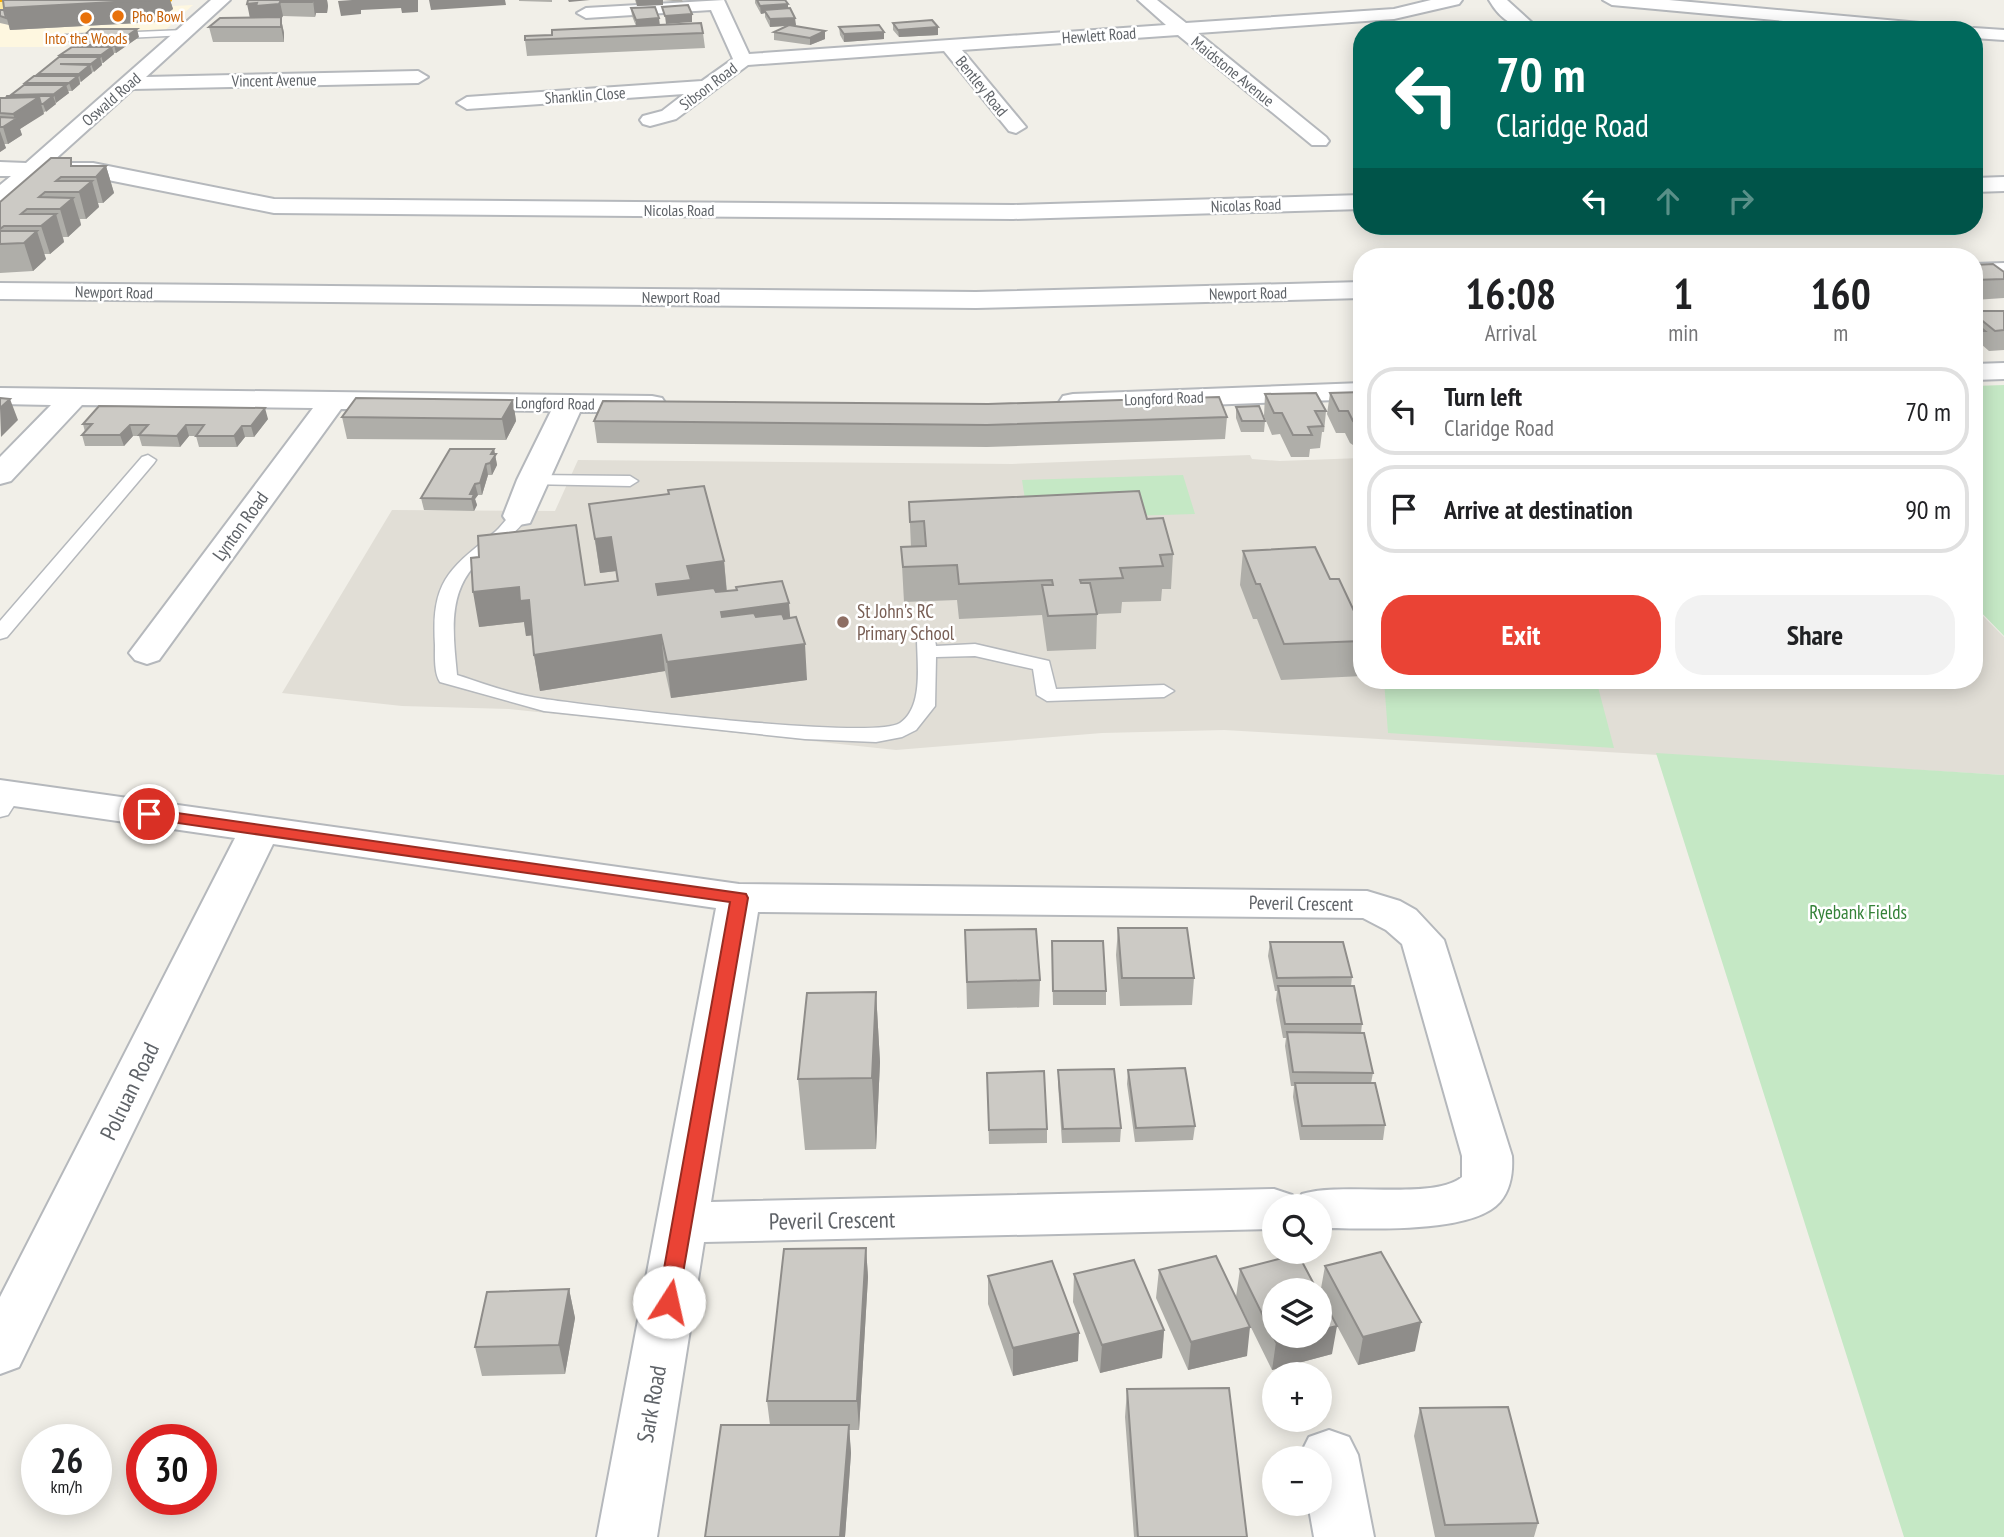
<!DOCTYPE html>
<meta charset="utf-8">
<style>
:root{--surface:#fff;--page:#f2f2f2;--text:#202124;--muted:#757577;--line:#e0e0e0;--accent:#ea4335}
body{margin:0;font-family:"PT Sans Narrow",sans-serif;background:var(--page);color:var(--text);height:100vh;display:flex;flex-direction:column;font-size:26px;white-space:nowrap}
*{box-sizing:border-box;margin:0}
p{font-size:23px;color:var(--muted)}
.icon{flex:none;width:38px;height:38px;fill:none;stroke:currentColor;stroke-width:2;stroke-linecap:round;stroke-linejoin:round}
.map{position:relative;flex:1;overflow:hidden}
.details{position:absolute;left:1353px;top:248px;width:630px;height:441px;display:flex;flex-direction:column;background:var(--surface);border-radius:28px;box-shadow:0 4px 18px #0003}
.details>*{flex:none}
.guide{position:absolute;left:1353px;top:21px;width:630px;height:214px;border-radius:28px;box-shadow:0 4px 18px #0003;background:#00695c;color:#fff;overflow:hidden}
.buttons{position:absolute;left:1262px;top:1194px;display:grid;gap:14px}
.buttons a{display:grid;place-items:center;width:70px;height:70px;border-radius:50%;background:var(--surface);box-shadow:0 4px 18px #0003;font-size:35px}
.speed{position:absolute;left:21px;top:1424px;display:flex;gap:14px;font-size:35px;font-weight:700;text-align:center}
.speed>*{display:grid;place-content:center;width:91px;height:91px;border-radius:50%;background:var(--surface);box-shadow:0 4px 18px #0003;line-height:1}
.speed small{font-size:18px;font-weight:400}
.speed .limit{border:10px solid #d22;background:#fff;color:#111}
.pin{position:absolute;display:grid;place-items:center;width:60px;height:60px;color:#fff;margin:-30px;border:4px solid #fff;border-radius:50%;box-shadow:0 2px 7px #0007}
.me{position:absolute;width:77px;margin:-38px;rotate:10deg;stroke-linejoin:round;filter:drop-shadow(0 0 5px #0008)}
.turn{display:flex;align-items:center;gap:24px;height:147px;padding:0 28px;font-size:32px}
.turn .icon{width:91px;height:91px;stroke-width:2.5}
.turn b{display:block;font-size:49px;line-height:60px}
.lanes{display:flex;align-items:center;height:66px;padding:0 28px;background:#0003;justify-content:center;gap:35px;direction:ltr}
.lanes .off{opacity:.35}
.eta{display:flex;justify-content:space-evenly;align-items:center;height:119px;text-align:center}
.eta b{font-size:42px;font-weight:700;line-height:49px}
.primary-button{display:flex;gap:14px;margin-top:auto;padding:14px 28px}
.primary-button a{flex:1;height:80px;border-radius:28px;background:var(--accent);color:#fff;font-size:28px;font-weight:700;line-height:80px;text-align:center}
.primary-button a+a{background:var(--page);color:var(--text)}
ul{padding:0;list-style:none}
li{display:flex;align-items:center;gap:21px;height:88px;margin:0 14px 10px;padding:0 14px;border:4px solid var(--line);border-radius:28px}
li div{flex:1}
li b{display:block;font-size:26px}
li em{font-style:normal}
.map>svg:first-child{display:block}
</style>
<div class="map">
<svg width="2004" height="1537" viewBox="0 0 2004 1537">
<rect width="100%" height="100%" fill="#f1efe8"/>
<path fill="#fef7e0" d="M193,5L160,35L79,37L64,47H0V15Z"/>
<path fill="#e1ded6" d="M1250,455L1252,459L1280,461L1361,458L1362,681H1974V607L2004,637V775L1224,730L1102,733L896,750L509,709L402,706L282,693L392,510L555,511L578,460L1012,464Z"/>
<path fill="#c5e8c5" d="M2004,385V636L1974,605V386Z
M1183,475L1195,514L1028,519L1022,480Z
M1384,681H1503L1598,687L1614,748L1388,733Z
M1656,753L2004,775V1537H1904Z"/>
<g fill="none" stroke-linecap="round" stroke-linejoin="round">
<defs>
<path id="service" d="M184,30L187,35L65,41L60,38L65,35Z
M148,455L156,460L154,463L7,637L0,639V621L142,457Z
M532,475L630,476L638,481L630,486L526,484V476Z
M519,511L528,516C516,534 500,544 484,557C446,587 453,632 457,675C485,684 514,695 544,699C593,706 872,741 900,723C924,707 917,663 917,638L927,632L934,634L936,646L975,644L1049,661L1056,689L1164,685L1174,691L1164,697L1047,701L1037,695L1033,669L975,656L936,657L935,706L916,730L902,737L876,742L805,739L544,711L440,682C434,673 435,656 435,645C431,581 449,569 495,532C503,525 509,513 519,511Z
M11,787L22,793L8,815L0,817V793Z"/>
<path id="minor" d="M211,0H230L146,77L418,71L428,77L418,83L133,89L51,163H93L274,199L1013,205L1362,195V209L1013,219L274,213L93,177L37,176L8,202L0,204V185L11,176H0V162L26,163Z
M724,0L749,54L1166,25L1138,0H1157L1186,23L1394,9L1431,0H1462L1459,4L1394,19L1198,33L1326,137L1329,141L1326,145H1312L1178,35L962,50L1026,127L1016,133L1009,131L944,51L748,65L676,119L650,126L643,124L640,120L643,116L662,111L684,94L467,109L457,103L467,97L702,81L733,59L711,10L586,18L577,13L586,8Z
M1489,0H1507L1540,30C1517,30 1501,21 1489,0Z
M1603,0H1669L1942,25L1951,30H1881L1612,5Z
M1974,28L2004,30V40L1974,38V30H1967Z
M2004,177V191L1974,192V178Z
M2004,263V277L1974,278V264Z
M1362,282V298L976,308L0,299V283L976,292Z
M2004,363V379L1974,380V364Z
M1362,383V399L1073,410L1063,408L1059,402L1063,396L1073,394Z
M0,388L652,396L662,398L666,404L662,410L652,412H580L530,523L519,525L508,523L503,516L517,480L551,411L341,409L159,660L147,664L135,660L129,653L313,408L82,405L11,481L0,484V457L51,405L0,404Z
M0,780L739,884L1367,891L1400,901L1416,910L1444,940L1512,1156C1513,1172 1511,1189 1500,1202C1472,1235 1361,1228 1320,1228V1206H1274V1229L704,1242L657,1537H597L716,908L273,844L19,1367L0,1374V1297L235,838L0,804ZM758,912L1363,918L1386,930L1402,944L1462,1156V1177C1432,1201 1343,1181 1302,1194L1297,1204L1292,1195L1274,1189L711,1202Z
M1329,1430L1349,1437L1358,1455L1374,1537H1314L1308,1503H1320V1458H1301L1300,1455L1309,1437Z"/>
<path id="trunk" d="M43,0H170L161,5L0,12V2Z"/>
</defs>
<use href="#service" stroke="#b5b8bc" stroke-width="3"/>
<use href="#minor" stroke="#b5b8bc" stroke-width="4"/>
<use href="#trunk" stroke="#f9ab00" stroke-width="4"/>
<use href="#service" fill="#fff" fill-rule="evenodd"/>
<use href="#minor" fill="#fff" fill-rule="evenodd"/>
<use href="#trunk" fill="#feeaa1" fill-rule="evenodd"/>
</g>
<path fill="#afaea9" d="M3,0H170L173,9L156,22L10,30L9,25L0,23V10H4Z
M248,0H327L328,6L327,13H316L315,17L283,16L281,19L284,33V42H213L209,27L250,18Z
M519,0H552V2L519,1Z
M635,0H682L683,2L663,0V5L637,6Z
M755,0H785L796,25L791,26L825,31V39L810,45L774,40V32L788,26L770,27L765,17V13L761,14L755,3Z
M631,8L660,25L703,33L705,48L527,56L525,40L552,35L636,26L632,16Z
M893,23L938,35L899,37L893,30Z
M839,27L884,39L844,42L840,35Z
M139,37L116,53H114V54L103,63H102V65L80,82V84L72,91H68L69,93L55,103L56,104L20,129L22,135L8,144H4L6,148L0,152V98L11,96V95L25,85V83L38,76V74L61,57L60,55L75,47L74,45Z
M74,166H106L114,193L103,203H98L99,207L86,219H80L81,225L68,237H63L64,242L50,254H44L46,259L33,271L0,273V202Z
M1974,265L2004,272V298L1974,300Z
M1974,311H2004V350L1989,351L1981,344L1978,351H1974Z
M1362,392V447H1356L1350,443L1345,433H1336L1327,414L1330,393Z
M1265,394L1326,411L1324,432H1322L1320,448L1310,449L1309,457H1291L1280,434L1272,435L1264,416Z
M513,400L516,421L506,440L347,439L342,417Z
M1236,407L1265,421L1264,432H1241L1236,418Z
M1227,417L1225,439L987,447L597,443L594,421Z
M268,419L254,437H245L237,447H199L196,436H189L180,447L142,446L139,436H133L124,446H85L82,435L85,432L83,424Z
M494,449L497,465L492,475H488L482,495H478L475,499L477,505L474,511L424,510L421,498Z
M668,490L724,561L727,591L790,618L807,680L671,698L665,671L540,691L534,655L532,635L526,636L524,622L479,627V557L585,585L617,581L616,571L600,573L589,504L669,494Z
M909,502L1147,519L1173,554L1171,589H1162L1161,601L1122,602L1121,613L1097,614L1096,649L1047,651L1042,615L959,619L957,600L904,602L901,547H911Z
M1243,551L1330,579L1362,628V676L1281,680L1257,619H1253L1240,585Z
M1118,928L1194,978L1192,1005L1120,1006L1116,955Z
M965,930L1040,980L1039,1007L967,1009Z
M1270,942L1352,977L1351,986L1362,1024L1361,1033L1373,1073L1371,1083L1385,1125L1383,1140H1300L1293,1097L1294,1086H1291L1285,1046L1286,1038H1283L1276,1000L1277,991H1275L1268,956Z
M1052,954L1106,991V1005H1053Z
M876,992L880,1062L876,1149L805,1150L798,1079Z
M1058,1070L1121,1128L1120,1142L1062,1143L1058,1084Z
M1128,1070L1195,1126L1193,1140L1135,1142L1127,1084Z
M987,1073L1047,1129V1143L989,1144Z
M866,1248L868,1277L859,1430H849L851,1453L845,1537H705L770,1425L767,1401Z
M1325,1266L1415,1351L1358,1365L1320,1294Z
M1240,1269L1332,1354L1272,1370L1236,1297Z
M1159,1270L1247,1356L1188,1370L1156,1298Z
M1074,1274L1164,1330L1162,1358L1100,1373L1073,1302Z
M988,1276L1078,1361L1013,1376L988,1304Z
M569,1289L575,1318L565,1374L482,1376L475,1347Z
M1127,1389L1247,1537H1134L1125,1417Z
M1420,1408L1538,1523L1534,1537H1435L1414,1436Z"/>
<path fill="#8f8d8a" d="M151,0H170L173,9L156,22L10,30L4,8Z
M313,0H327L328,6L327,13H316L315,17Z
M352,0H418V12L402,13L401,8L361,10V14L341,16L338,1Z
M429,0H505L506,5L431,10Z
M568,0H590L569,2Z
M636,0H663V5L637,6Z
M280,2L283,16L281,19L284,33V42L281,27L250,18L247,4Z
M788,4V12L764,10L765,13L761,14L760,6Z
M692,14V22L666,24L665,16Z
M659,18L660,26L636,28V20Z
M795,18L796,25L770,27V19Z
M938,27V35L899,37L898,30Z
M137,29L139,37L116,53L114,45Z
M825,31V39L810,45V38Z
M884,32V39L844,42V34Z
M112,47L114,54L103,63L101,55Z
M100,57L102,65L94,72L91,64Z
M90,65L92,73L81,82L79,74Z
M78,76L80,84L72,91L69,83Z
M66,85L69,93L56,103L54,94Z
M53,96L56,104L46,112L43,104Z
M39,97L44,114L20,129L22,135L8,144L3,127L15,119L13,114Z
M0,131L6,148L0,152Z
M106,166L114,193L103,203L96,177Z
M92,181L99,207L86,219L79,192Z
M73,198L81,225L68,237L60,209Z
M56,214L64,242L50,254L41,226Z
M37,231L46,259L33,271L24,243Z
M10,399L18,420L1,437L0,408Z
M513,400L516,421L506,440L502,419Z
M265,408L268,419L254,437L251,426Z
M130,425L133,436L124,446L120,435Z
M186,425L189,436L180,447L177,436Z
M242,426L245,437L237,447L234,436Z
M494,449L497,465L492,475L490,463L491,454Z
M486,464L488,475L482,495L480,483Z
M475,484L478,495L475,499L477,505L474,511L470,494Z
M611,537L616,571L600,573L595,539Z
M724,561L727,596L660,619L656,584L687,566Z
M519,587L529,600L535,635L526,636L524,622L479,627L473,592Z
M789,603L792,639L725,647L721,612Z
M661,635L665,671L540,691L534,655Z
M805,644L807,680L671,698L667,662Z
M876,992L880,1062L876,1149L872,1078Z
M866,1248L868,1277L859,1430L857,1401Z
M569,1289L575,1318L565,1374L559,1345Z
M1421,1322L1415,1351L1358,1365L1363,1337Z
M1337,1326L1332,1354L1272,1370L1276,1342L1300,1335H1320V1330Z
M1250,1327L1247,1356L1188,1370L1191,1342Z
M1164,1330L1162,1358L1100,1373L1102,1345Z
M1079,1333L1078,1361L1013,1376V1348Z
M849,1425L851,1453L845,1537H840Z"/>
<path fill="#cccac5" stroke="#8f8d8a" stroke-width="2" d="M3,0H151L4,8Z
M248,0H313L312,2H280L279,4L256,6L257,3L247,4Z
M757,0H785L788,4L760,6Z
M688,5L692,14L665,16L662,7Z
M655,7L659,18L636,20L631,8Z
M790,8L795,18L770,19L764,10Z
M0,10H4L6,18L0,16Z
M281,17V27H209L220,18Z
M932,20L938,27L898,30L893,23Z
M701,23L703,33L525,40V36L552,35V30Z
M789,25L825,31L810,38L774,32Z
M879,25L884,32L844,34L839,27Z
M91,29H137L114,45H74Z
M72,47H112L101,55H60Z
M59,57H100L91,64H60L90,65L79,74H38Z
M34,76H78L69,83H25Z
M24,85H66L54,94L11,95Z
M7,96H53L43,104H41L39,97L6,98Z
M39,97L13,114L0,113V98Z
M0,117L17,118L3,127H0Z
M51,158H71V166H106L96,177H61L56,181H92L79,192H45L39,197L73,198L60,209H27L21,214H56L41,226H4L0,229V202Z
M0,231H37L24,243L0,244Z
M1993,264L2004,272V279L1974,280V265Z
M1974,311H2004V330L1995,331L1974,314Z
M1974,322L1985,331H1974Z
M1362,392V425H1358L1353,421L1348,411H1339L1330,393Z
M1316,393L1326,411H1315L1323,426L1308,427L1312,435H1293L1282,413H1274L1265,394Z
M1219,397L1227,417L987,425L594,421L603,401L988,404Z
M0,398L10,399L0,408Z
M356,398L513,400L502,419L342,417Z
M99,406L265,408L251,426H242L234,436H196L204,425H186L177,436L139,435L148,425H130L120,435H82L92,424H83Z
M1259,406L1265,421H1242L1236,407Z
M450,449H494L491,454H496L490,463L486,464L480,483L475,484L470,494H474L472,499L421,498Z
M704,486L724,561L687,566L691,580L656,584L658,595L714,588L716,592L737,590L736,587L782,581L789,603L721,612L722,617L754,613L756,617L782,614L784,619L796,617L805,644L667,662L661,635L534,655L529,600L520,601L519,587L473,592L471,558L479,557L478,536L576,525L585,585L618,581L611,537L595,539L589,504L669,494L668,490Z
M1139,491L1147,519L1163,518L1173,554L1160,555L1163,566L1120,568L1123,578L1080,580L1081,583H1090L1097,614L1048,616L1042,585H1053L1052,580L959,584L957,565L903,567L901,547L926,546L924,521L910,522L909,502Z
M1315,547L1330,579H1339L1362,628V641L1284,644L1260,584H1256L1243,551Z
M1118,928H1187L1194,978H1122Z
M1036,929L1040,980L967,982L965,930Z
M1052,941H1103L1106,991H1053Z
M1270,942H1343L1352,977L1277,978Z
M1278,986H1354L1362,1024H1285Z
M876,992L872,1078L798,1079L807,993Z
M1287,1032L1364,1033L1373,1073L1293,1072Z
M1185,1068L1195,1126L1136,1128L1128,1070Z
M1114,1069L1121,1128L1063,1129L1058,1070Z
M1044,1071L1047,1129L989,1130L987,1073Z
M1295,1083H1375L1385,1125L1302,1126Z
M866,1248L857,1401H767L784,1249Z
M1381,1252L1421,1322L1363,1337L1325,1266Z
M1298,1254L1317,1290H1274V1335H1300L1276,1342L1240,1269Z
M1216,1256L1250,1327L1191,1342L1159,1270Z
M1134,1260L1164,1330L1102,1345L1074,1274Z
M1052,1261L1079,1333L1013,1348L988,1276Z
M569,1289L559,1345L475,1347L487,1292Z
M1320,1294L1337,1326L1320,1330Z
M1229,1388L1247,1537H1138L1127,1389Z
M1508,1407L1538,1523L1445,1525L1420,1408Z
M721,1425H849L840,1537H705Z"/>
<path fill="#ea4335" stroke="#982c22" stroke-width="2" d="M149,809L746,894L748,898L677,1308L669,1311L661,1308L658,1302L730,902L143,818V811Z"/>
<g fill="#e8710a" stroke="#fff" stroke-width="2.5">
<circle cx="118" cy="16" r="7"/>
<circle cx="86" cy="18" r="7"/>
</g>
<circle fill="#8d6e63" stroke="#fff" stroke-width="2.5" cx="843" cy="622" r="7"/>
<g text-anchor="middle" dominant-baseline="central" stroke-width="5" stroke-linejoin="round" paint-order="stroke">
<g font-size="16" fill="#c56008" stroke="#fff" text-anchor="start">
<text x="132" y="16">Pho Bowl</text>
<text x="86" y="38" text-anchor="middle">Into the Woods</text>
</g>
<g font-size="16" fill="#5f6368" stroke="#fff">
<text transform="translate(1099 35) rotate(-4)">Hewlett Road</text>
<text transform="translate(1233 71) rotate(39)">Maidstone Avenue</text>
<text transform="translate(274 80) rotate(-1)">Vincent Avenue</text>
<text transform="translate(708 86) rotate(-37)">Sibson Road</text>
<text transform="translate(982 86) rotate(51)">Bentley Road</text>
<text transform="translate(585 95) rotate(-4)">Shanklin Close</text>
<text transform="translate(111 99) rotate(-41)">Oswald Road</text>
<text transform="translate(1246 205) rotate(-2)">Nicolas Road</text>
<text x="679" y="210">Nicolas Road</text>
<text transform="translate(114 292) rotate(1)">Newport Road</text>
<text transform="translate(1248 293) rotate(-1)">Newport Road</text>
<text x="681" y="297">Newport Road</text>
<text transform="translate(1164 398) rotate(-2)">Longford Road</text>
<text transform="translate(555 403) rotate(1)">Longford Road</text>
</g>
<g font-size="19" fill="#5f6368" stroke="#fff">
<text transform="translate(240 526) rotate(-54)">Lynton Road</text>
<text transform="translate(1301 903) rotate(1)">Peveril Crescent</text>
</g>
<g font-size="19" fill="#785e54" stroke="#fff" text-anchor="start">
<text x="857" y="611">St John's RC<tspan x="857" dy="22">Primary School</tspan></text>
</g>
<g font-size="19" fill="#348238" stroke="#fff">
<text x="1858" y="912">Ryebank Fields</text>
</g>
<g font-size="23" fill="#5f6368" stroke="#fff">
<text transform="translate(129 1091) rotate(-64)">Polruan Road</text>
<text transform="translate(832 1220) rotate(-1)">Peveril Crescent</text>
<text transform="translate(651 1404) rotate(-80)">Sark Road</text>
</g>
</g>
</svg>
<div class="buttons">
<a><svg class="icon" aria-label="search" viewBox="0 0 24 24"><circle cx="10" cy="10" r="6"/><path d="M15 15l6 6"/></svg></a>
<a><svg class="icon" aria-label="layers" viewBox="0 0 24 24"><path d="M12 4l9 5-9 5-9-5zM3 14l9 5 9-5"/></svg></a>
<a>+</a>
<a>−</a>
</div>
<div class="speed"><div>26<small>km/h</small></div><div class="limit">30</div></div>
<div class="pin" style="left:149px;top:814px;background:#d93025"><svg class="icon" aria-label="arrive" viewBox="0 0 24 24"><path d="M6 21V4h12l-3 4 3 4H6"/></svg></div>
<svg class="me" style="left:669px;top:1302px" viewBox="-20 -20 40 40"><circle r="19" fill="#fff"/><path d="M0-13L10 11 0 6-10 11z" fill="#ea4335"/></svg>
<div class="guide">
<div class="turn"><svg class="icon" aria-label="left" viewBox="0 0 24 24"><path d="M17 20v-9H6M10 6l-5 5 5 5"/></svg><div><b>70 m</b>Claridge Road</div></div>
<div class="lanes"><svg class="icon" aria-label="left" viewBox="0 0 24 24"><path d="M17 20v-9H6M10 6l-5 5 5 5"/></svg><svg class="icon off" aria-label="ahead" viewBox="0 0 24 24"><path d="M12 20V5M6 11l6-6 6 6"/></svg><svg class="icon off" aria-label="right" viewBox="0 0 24 24"><path d="M7 20v-9h11M14 6l5 5-5 5"/></svg></div>
</div>
<section class="details">
<div class="eta">
<div><b>16:08</b><p>Arrival</p></div>
<div><b>1</b><p>min</p></div>
<div><b>160</b><p>m</p></div>
</div>
<ul>
<li><svg class="icon" aria-label="left" viewBox="0 0 24 24"><path d="M17 20v-9H6M10 6l-5 5 5 5"/></svg><div><b>Turn left</b><p>Claridge Road</p></div><em>70 m</em></li>
<li><svg class="icon" aria-label="arrive" viewBox="0 0 24 24"><path d="M6 21V4h12l-3 4 3 4H6"/></svg><div><b>Arrive at destination</b></div><em>90 m</em></li>
</ul>
<div class="primary-button"><a>Exit</a><a>Share</a></div>
</section>
</div>
